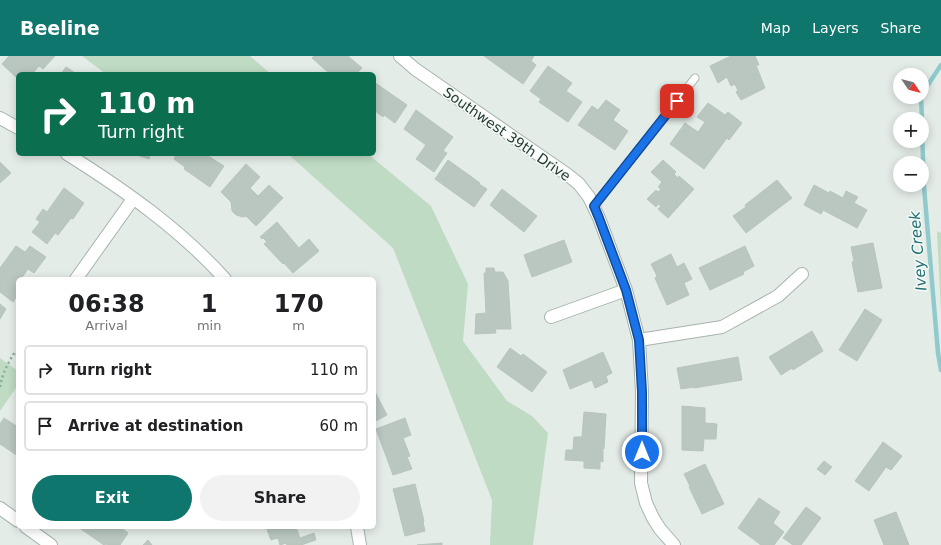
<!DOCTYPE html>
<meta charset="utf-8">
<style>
:root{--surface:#fff;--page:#f2f2f2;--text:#202124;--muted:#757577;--line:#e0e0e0;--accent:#0f766e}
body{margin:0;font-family:"DejaVu Sans",sans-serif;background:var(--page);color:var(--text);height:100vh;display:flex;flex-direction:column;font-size:15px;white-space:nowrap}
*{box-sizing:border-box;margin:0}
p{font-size:13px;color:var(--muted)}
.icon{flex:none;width:22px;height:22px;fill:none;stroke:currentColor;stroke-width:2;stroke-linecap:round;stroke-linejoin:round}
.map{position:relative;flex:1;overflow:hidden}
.panel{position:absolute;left:16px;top:221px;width:360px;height:252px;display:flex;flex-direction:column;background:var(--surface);border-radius:6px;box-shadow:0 2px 10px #0003}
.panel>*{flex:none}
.hud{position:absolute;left:16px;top:16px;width:360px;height:84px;border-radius:6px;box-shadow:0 2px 10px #0003;background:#0b6e4f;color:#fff;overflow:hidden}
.needle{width:26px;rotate:125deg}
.tools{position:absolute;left:893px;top:12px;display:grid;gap:8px}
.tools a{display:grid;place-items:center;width:36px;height:36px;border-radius:50%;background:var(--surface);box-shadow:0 2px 10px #0003;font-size:20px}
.pin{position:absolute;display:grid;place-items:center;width:34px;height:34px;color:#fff;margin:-17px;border-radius:8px;box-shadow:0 2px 6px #0006}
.me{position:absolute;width:44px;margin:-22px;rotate:0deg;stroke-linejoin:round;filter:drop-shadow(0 0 3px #0008)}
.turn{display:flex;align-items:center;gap:14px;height:84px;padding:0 16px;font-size:18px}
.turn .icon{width:52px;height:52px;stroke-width:2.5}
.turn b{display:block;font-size:28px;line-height:34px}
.eta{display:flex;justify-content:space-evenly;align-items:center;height:68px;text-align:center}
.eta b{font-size:24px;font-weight:800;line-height:28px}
.button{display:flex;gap:8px;margin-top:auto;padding:8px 16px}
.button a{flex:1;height:46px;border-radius:24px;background:var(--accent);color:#fff;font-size:16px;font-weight:800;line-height:46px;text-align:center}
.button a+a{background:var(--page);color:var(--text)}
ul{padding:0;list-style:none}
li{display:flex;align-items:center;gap:12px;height:50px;margin:0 8px 6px;padding:0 8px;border:2px solid var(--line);border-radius:6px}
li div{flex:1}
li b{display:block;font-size:15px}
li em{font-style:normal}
header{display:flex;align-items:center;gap:24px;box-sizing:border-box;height:56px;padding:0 20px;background:var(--accent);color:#fff}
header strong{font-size:19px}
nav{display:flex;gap:22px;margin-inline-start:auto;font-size:14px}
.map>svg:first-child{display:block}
</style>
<header>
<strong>Beeline</strong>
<nav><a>Map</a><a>Layers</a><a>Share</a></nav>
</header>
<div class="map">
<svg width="941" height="489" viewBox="0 0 941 489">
<rect width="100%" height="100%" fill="#e4ece7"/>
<path fill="#bfdbc3" d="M82,0H250L271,18H106Z
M288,98H368L431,150L468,228L463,285L507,345L532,360L548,377L533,489H490L492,444L393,192Z
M937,175L941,177V257Z
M0,302L18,315V329L0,355Z"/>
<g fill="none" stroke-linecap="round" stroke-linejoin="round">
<path stroke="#91cacc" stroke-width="4.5" d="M922,38L941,9
M921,41L922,63
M922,73L924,131L938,297L941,314"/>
</g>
<path fill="#b9c7c0" stroke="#b7c5bd" d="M9,0H55L43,13L39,10L32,18H18V23L2,8Z
M314,0H348L362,12L356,18H330L312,2Z
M484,0H534L531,5L536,9L523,28Z
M731,0H755L759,9H756L765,32L741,44L736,36L738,35L735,28L731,30L727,21L718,27L710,10Z
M548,10L572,27L566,35L582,46L568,66L539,46L541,43L530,35Z
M66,11L77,18H61Z
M374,26L407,49L395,67L384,59L383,61L374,54Z
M606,44L620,54L613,64L628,75L615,94L578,69L592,50L598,54Z
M708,47L725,59L728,56L742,67L729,84L727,82L704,113L670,88L685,67L698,76L705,66L697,61Z
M416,54L453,81L443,95L447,97L434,116L416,103L426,89L404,73Z
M134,98H150L149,103Z
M177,98H205L224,110L210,131L184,113L185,111L174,103Z
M448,104L480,127L479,128L487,133L474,151L435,123Z
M663,104L676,116L674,118L678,122L679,120L694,133L668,162L658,153L661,150L658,148L656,151L647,143L656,134L658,136L661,133L658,131L662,126L651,116Z
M0,106L11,117L0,127Z
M246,108L260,121L250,132L258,140L269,129L283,142L256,170L246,160L243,161L236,159L232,155L231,146L221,136Z
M777,124L792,142L746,177L733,160L746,151L745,149Z
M814,129L829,137L830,135L843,142L846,135L858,141L854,147L867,154L857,172L823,154L821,158L804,149Z
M64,132L84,147L73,163L71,162L58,179L55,177L47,188L32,176L40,166L36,163L43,153L47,156Z
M502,133L537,160L524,176L490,149Z
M277,166L299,192L309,183L319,195L293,217L284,207L283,208L264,188L267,186L263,182L262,183L260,181Z
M564,184L572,206L532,221L524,199Z
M873,187L882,232L858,236L852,206L854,205L851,191Z
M16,190L25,196L30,190L46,201L34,217L28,213L21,223H18V238L13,246L0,236V212Z
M745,190L754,210L743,216L744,218L710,234L699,212Z
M671,198L677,211L684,207L692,223L684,227L689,239L667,249L655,222L657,220L651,208Z
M486,212H494L495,216H503L508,225L511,273H495L496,277L475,278L476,258L486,257L484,217H486Z
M0,248L6,253L0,263Z
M865,253L882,264L857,305L839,294Z
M812,275L823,295L793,314L792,312L781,319L769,301Z
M510,292L521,300L523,298L547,316L532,336L497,311Z
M603,296L612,317L606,320L608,326L595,332L592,324L570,333L563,314Z
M738,301L742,324L694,332V331L681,333L677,312Z
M374,334L387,359L374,366Z
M682,350L705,352V367L717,368L716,383H704L703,395L682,394Z
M584,356L606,358L604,393L603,392V406L600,405V413L584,412V405L565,404L566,394H573L574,381H582Z
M4,362L18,371V400L0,388V368Z
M405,362L411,379L403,382L410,400L407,401L412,413L393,419L376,373Z
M883,386L902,400L891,414L886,411L869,435L855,425Z
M824,405L832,411L825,419L817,413Z
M705,408L724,448L702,458L689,431L690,430L684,418Z
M415,428L424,465L423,466L425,475L405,480L393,433Z
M759,442L780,456L773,467L784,476L774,489H761L738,472Z
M806,451L821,462L801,489H793L783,482Z
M896,456L909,489H884L874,464Z
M78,471H120L128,477L120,489H109L106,488L104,489Z
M266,471H296L300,482L314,477L316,484L301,489H287L286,487L280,489L278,482L271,484Z
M148,484L152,489H143Z
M442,487V489H417Z"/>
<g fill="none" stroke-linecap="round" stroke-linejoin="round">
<defs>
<path id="lane" d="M594,150L695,22"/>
<path id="street" d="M400,0L415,13L568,119L579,128L589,141L599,162L626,234L639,284L642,336L641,427L646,447L653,462L660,473L674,489
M0,62L18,72
M67,98C123,133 180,173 225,223
M76,223L133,143
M551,261L626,234
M639,284L722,271L778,240L802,218
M0,452L18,465
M26,471L51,489
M357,471L360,489"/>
</defs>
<use href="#lane" stroke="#a7b4ad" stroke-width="9"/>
<use href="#street" stroke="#a7b4ad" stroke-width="14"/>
<path stroke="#87ad9c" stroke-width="2.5" stroke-dasharray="2 3" stroke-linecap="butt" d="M0,331C2,318 8,307 15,296L18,299"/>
<use href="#lane" stroke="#fff" stroke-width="7"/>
<use href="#street" stroke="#fff" stroke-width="12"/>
</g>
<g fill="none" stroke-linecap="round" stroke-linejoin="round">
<defs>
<path id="route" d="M642,396V336L639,284L626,234L599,162L594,150L677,45"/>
</defs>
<use href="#route" stroke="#114b97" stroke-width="10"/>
<use href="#route" stroke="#1a73e8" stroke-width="7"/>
</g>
<g text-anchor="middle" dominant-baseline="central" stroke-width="3" stroke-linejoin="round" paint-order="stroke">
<g font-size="14" fill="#253c33" stroke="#f4f9f6">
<text transform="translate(507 78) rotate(35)">Southwest 39th Drive</text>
</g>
<g font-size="15" font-style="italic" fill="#237073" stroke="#f4f9f6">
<text transform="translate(918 195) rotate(-95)">Ivey Creek</text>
</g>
</g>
</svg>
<div class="tools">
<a><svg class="needle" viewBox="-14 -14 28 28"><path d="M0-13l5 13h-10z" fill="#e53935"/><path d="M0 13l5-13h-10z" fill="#757577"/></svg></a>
<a>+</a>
<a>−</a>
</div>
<div class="pin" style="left:677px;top:45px;background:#d93025"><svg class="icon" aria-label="arrive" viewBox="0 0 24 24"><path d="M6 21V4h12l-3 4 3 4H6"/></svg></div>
<svg class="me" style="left:642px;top:396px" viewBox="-20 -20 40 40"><circle r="17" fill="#1a73e8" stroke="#fff" stroke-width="3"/><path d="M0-11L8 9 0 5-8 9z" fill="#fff"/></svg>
<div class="hud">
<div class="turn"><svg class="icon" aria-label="right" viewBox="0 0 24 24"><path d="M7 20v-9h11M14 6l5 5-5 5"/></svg><div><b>110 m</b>Turn right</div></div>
</div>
<section class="panel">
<div class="eta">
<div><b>06:38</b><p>Arrival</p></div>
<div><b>1</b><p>min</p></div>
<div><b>170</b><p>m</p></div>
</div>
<ul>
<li><svg class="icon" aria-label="right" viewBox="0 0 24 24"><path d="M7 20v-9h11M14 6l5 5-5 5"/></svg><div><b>Turn right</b></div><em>110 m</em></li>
<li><svg class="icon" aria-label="arrive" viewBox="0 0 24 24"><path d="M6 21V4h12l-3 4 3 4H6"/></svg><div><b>Arrive at destination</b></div><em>60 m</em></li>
</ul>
<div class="button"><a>Exit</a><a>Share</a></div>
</section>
</div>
